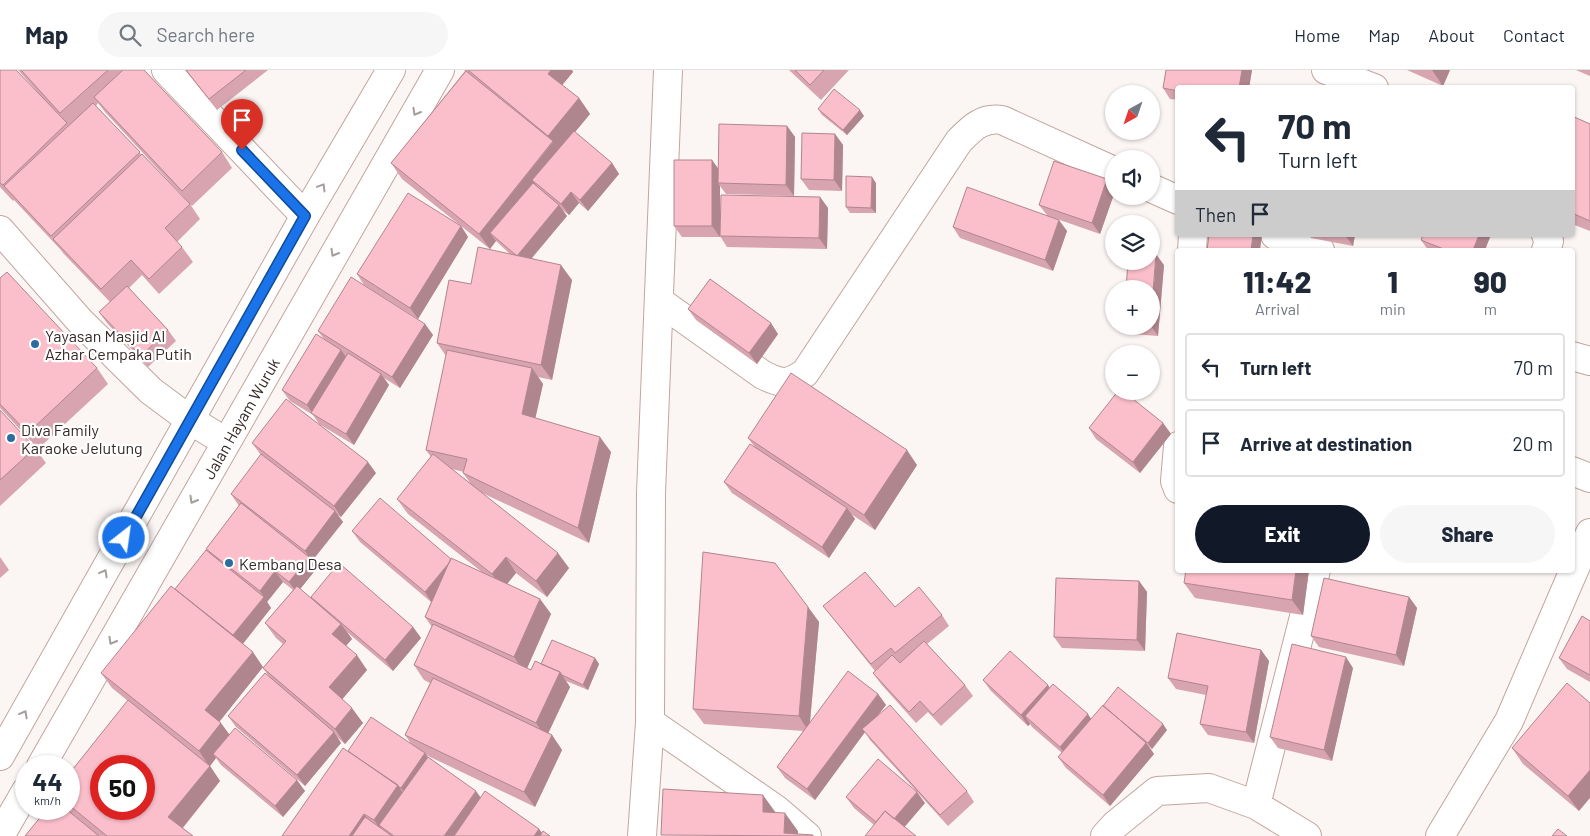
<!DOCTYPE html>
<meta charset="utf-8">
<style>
:root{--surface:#fff;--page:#f6f6f7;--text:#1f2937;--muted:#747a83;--line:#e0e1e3;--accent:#111827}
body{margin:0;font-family:Barlow,sans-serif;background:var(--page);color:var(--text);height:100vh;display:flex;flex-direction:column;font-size:19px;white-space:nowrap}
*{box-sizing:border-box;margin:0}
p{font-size:16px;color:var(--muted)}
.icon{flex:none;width:28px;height:28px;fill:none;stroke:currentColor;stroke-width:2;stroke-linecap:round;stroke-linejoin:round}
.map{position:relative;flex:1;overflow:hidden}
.side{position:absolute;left:1175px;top:178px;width:400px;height:325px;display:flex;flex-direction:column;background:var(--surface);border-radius:5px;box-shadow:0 1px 4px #0004}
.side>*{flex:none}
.top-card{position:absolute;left:1175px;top:15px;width:400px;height:152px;border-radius:5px;box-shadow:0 1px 4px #0004;background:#fff;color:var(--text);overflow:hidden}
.needle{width:32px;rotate:220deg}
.fabs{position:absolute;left:1105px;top:15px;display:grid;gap:10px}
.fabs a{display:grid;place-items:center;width:55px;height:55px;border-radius:50%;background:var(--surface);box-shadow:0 1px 4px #0004;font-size:25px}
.speed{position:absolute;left:15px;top:685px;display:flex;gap:10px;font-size:25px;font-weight:700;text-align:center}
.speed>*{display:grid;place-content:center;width:65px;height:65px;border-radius:50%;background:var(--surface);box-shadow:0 1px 4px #0004;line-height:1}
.speed small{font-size:12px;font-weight:400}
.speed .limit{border:8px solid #d22;background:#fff;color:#111}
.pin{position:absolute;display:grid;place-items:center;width:42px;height:42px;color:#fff;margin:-51px -21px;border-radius:50% 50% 50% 0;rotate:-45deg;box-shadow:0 0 5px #0007}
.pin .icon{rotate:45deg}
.me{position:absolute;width:55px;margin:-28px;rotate:30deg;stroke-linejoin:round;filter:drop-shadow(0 0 4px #0008)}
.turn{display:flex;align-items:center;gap:18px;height:105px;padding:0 20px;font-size:22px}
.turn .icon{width:65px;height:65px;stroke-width:2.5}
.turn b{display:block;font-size:35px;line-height:42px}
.then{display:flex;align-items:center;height:48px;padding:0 20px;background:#0003;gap:10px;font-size:19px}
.eta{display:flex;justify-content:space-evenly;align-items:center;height:85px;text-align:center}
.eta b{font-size:30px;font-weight:800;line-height:35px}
.action{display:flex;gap:10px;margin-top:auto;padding:10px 20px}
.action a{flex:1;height:58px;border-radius:30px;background:var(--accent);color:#fff;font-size:20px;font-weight:800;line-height:58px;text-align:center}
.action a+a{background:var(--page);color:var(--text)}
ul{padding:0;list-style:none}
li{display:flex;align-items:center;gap:15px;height:68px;margin:0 10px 8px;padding:0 10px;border:2px solid var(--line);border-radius:5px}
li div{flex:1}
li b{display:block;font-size:19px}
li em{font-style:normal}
header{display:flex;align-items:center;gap:30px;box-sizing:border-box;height:70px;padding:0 25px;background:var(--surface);border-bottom:1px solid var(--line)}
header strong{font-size:24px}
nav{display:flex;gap:28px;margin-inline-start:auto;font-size:18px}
.search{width:350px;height:45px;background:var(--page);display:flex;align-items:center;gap:12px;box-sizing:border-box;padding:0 18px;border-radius:28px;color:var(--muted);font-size:19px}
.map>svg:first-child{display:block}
</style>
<header>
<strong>Map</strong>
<div class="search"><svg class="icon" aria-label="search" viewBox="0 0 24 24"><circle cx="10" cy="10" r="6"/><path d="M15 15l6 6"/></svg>Search here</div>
<nav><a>Home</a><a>Map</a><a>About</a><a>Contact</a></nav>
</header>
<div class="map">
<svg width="1590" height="766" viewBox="0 0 1590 766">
<rect width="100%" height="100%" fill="#fbf5f4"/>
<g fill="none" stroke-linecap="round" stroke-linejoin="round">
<defs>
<path id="street" d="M166,0L305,146
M1326,0L1374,18
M1151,118L1178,130
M0,160L80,251L151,321L190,350L226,372
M1275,165L1320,180
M1192,180L1193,165
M1546,180L1549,171L1546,165
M659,231L763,305C782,314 787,315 805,303L959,71C972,58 982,47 1002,50L1114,101
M1572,286L1590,291
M1178,376L1175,411L1178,419
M1572,401L1590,408
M650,652L777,740L807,766
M1256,735L1316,500
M1105,766L1115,755L1157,721L1209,718L1256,735L1307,766
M1440,766L1509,651L1590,463"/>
<g id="secondary">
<path d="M0,686L305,146L391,0"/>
<path id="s1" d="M41,696L440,0"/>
<path d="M0,766L26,721"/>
<path d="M642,766L650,652L651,423L668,0"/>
</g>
</defs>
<use href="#street" stroke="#c2a59e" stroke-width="30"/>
<use href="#secondary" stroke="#c2a59e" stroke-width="30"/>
<use href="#street" stroke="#fff" stroke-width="28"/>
<use href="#secondary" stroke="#fff" stroke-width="28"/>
</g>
<path fill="#d8a4af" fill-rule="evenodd" d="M0,0L49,35L18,0H144L222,82L232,98L192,136L105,42L98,33L96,36L141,84L190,134L200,149L177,172L182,177L193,192L159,224L142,205L129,218L168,260L176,271L148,297L107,253L99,242L110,232L64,184L60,179L14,130L13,131L0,117Z
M185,0H268L217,40Z
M464,0H572L573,2L562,15L579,28L590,44L575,62L612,93L619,104L588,141L579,133L569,145L561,139L567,146L532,188L572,210L552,310L538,307L543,314L535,348L611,382L589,473L480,422L569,498L547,527L516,503L507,514L540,529L551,544L527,598L531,600L541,594L595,588L599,594L588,620L566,611L570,617L548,663L552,665L562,680L535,737L426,685L428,688L481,728L539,759L542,763L550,766H282L348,681L412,675L405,665L430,613L424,610L414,595L432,557L425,547L431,532L360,472L352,461L451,489L482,502L408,444L397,429L431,387L426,380L446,286L437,273L471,214L510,184L496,171L490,179L402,109L391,93L465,1ZM452,399L464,402L463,403L471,414Z
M789,0H849L821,30Z
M1166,0H1252L1249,18H1178V30L1170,29L1163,18Z
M1407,0H1450L1443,16Z
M1576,0H1590V6Z
M818,39L864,46L847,65L822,45Z
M1572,46L1590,54V161L1572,154Z
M787,56L795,67L794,126L726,124L720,116V156L820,127L828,138L827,179L727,177L720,166V167H682L674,156L712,90L718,99Z
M835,64L843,75L842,121L809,120L801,109Z
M1107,109L1114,118V124L1100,164L1057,149L1067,161L1053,201L960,168L953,157L1047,145L1039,135Z
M876,113V143H850L846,137Z
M461,156L468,167L418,249L364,215L357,204Z
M1309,165H1355L1353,176L1311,168Z
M1421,170L1485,180H1428Z
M1164,195L1158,266L1131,264L1126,256H1151V219Z
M0,208L97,298L108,314L38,379L0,338Z
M688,239L778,264L757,294L696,250Z
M425,254L433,265L400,318L384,308L389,315L354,375L319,354L313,345L290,331L282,320L324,269L318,261Z
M0,340L35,378L46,393L0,436Z
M1163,353L1171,364L1140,403L1096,369L1089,358Z
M748,368L917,395L875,460L851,444L855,449L829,488L732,423L724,412L754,376Z
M252,373L376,403L341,447L338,445L343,452L312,491L317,498L300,519L312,529L413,557L421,568L393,601L347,562L352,569L346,576L367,600L342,629L363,653L345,674L337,667L341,673L305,716L236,657L228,646L270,608L263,598L283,574L276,568L265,553L293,520L283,512L267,532L271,538L243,574L263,597L219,652L229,665L305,721L283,747L221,695L216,688L210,696L220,711L183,758L193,766H25L47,739H69V704L128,631L112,618L101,603L175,519L208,482L206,479L239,436L231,424L261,385Z
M0,487L9,500L0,508Z
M1309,500L1303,545L1195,528L1184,513Z
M1139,511L1147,522L1145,581L1062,578L1054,567Z
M1409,527L1417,538L1404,596L1319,577L1311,566Z
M823,536L895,537L942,545L949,556L927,574L965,615L973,626L941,656L928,642L916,653L881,614L873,603L875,601Z
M808,537L819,552L810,652L878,624L886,635L878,645L967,721L974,732L948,756L870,670L865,662L815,730L785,708L777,697L803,661L704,654L693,639Z
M1590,551V612L1567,599L1559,588Z
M1261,580L1269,591L1254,673L1208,665L1200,654L1206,625L1176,619L1168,608Z
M1353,598L1332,691L1278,678L1270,667Z
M983,610L1050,618L1091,649L1167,660L1152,679L1149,676L1154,684L1110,736L1066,698L1058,687L1062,683L1032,657L1030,654L1028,656L991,621Z
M1590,633L1579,741L1523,694L1512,678Z
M846,727L925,733L904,757L874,755L854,738Z"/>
<path fill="#b0868e" d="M551,0H572L573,2L559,19L548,4Z
M1242,0H1252L1249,18H1239Z
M1432,0H1450L1443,16Z
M579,28L590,44L560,80L532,110L538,118L490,163L496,171L490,179L479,164L553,72L548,66Z
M860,40L864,46L847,65L843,60Z
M787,56L795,67L794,126L786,115Z
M835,64L843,75L842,121L834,110Z
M712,90L720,101L718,113L720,116V167L712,156Z
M612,93L619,104L588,141L580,130Z
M872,107L876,113V143L871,138Z
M1107,109L1114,118V124L1100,164L1092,153Z
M571,122L579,133L569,145L561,134Z
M820,127L828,138L827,179L819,168Z
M559,135L567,146L525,196L517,186Z
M1059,150L1067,161L1053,201L1045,190Z
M461,156L468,167L418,249L410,238Z
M1253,165H1262V166L1260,180H1251Z
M1345,165H1355L1353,176Z
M1479,165H1491L1485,180H1473Z
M1156,184L1164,195L1158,266L1151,256Z
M561,195L572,210L552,310L541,295Z
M771,253L778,264L757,294L749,283Z
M425,254L433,265L400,318L392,307Z
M341,280L349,291L313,344L307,335Z
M532,298L543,314L533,359L522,344Z
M381,304L389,315L354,375L346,364Z
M1163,353L1171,364L1140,403L1133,392Z
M600,367L611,382L589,473L578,458Z
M907,380L917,395L875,460L864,445Z
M368,392L376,403L341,447L334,436Z
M847,438L855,449L829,488L822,477Z
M335,441L343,452L312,491L317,498L297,523L289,512L309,487L305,481Z
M558,483L569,498L547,527L536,511Z
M506,487L516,503L503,519L492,504Z
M452,489L432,533L425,522Z
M1296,500H1309L1303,545L1292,530Z
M275,501L283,512L267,532L260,521Z
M1139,511L1147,522L1145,581L1137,570Z
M264,527L271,538L241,576L233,565Z
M1409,527L1417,538L1404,596L1396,585Z
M540,529L551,544L525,603L514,587Z
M808,537L819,552L809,662L799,646Z
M341,554L352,569L343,579L332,564Z
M413,557L421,568L393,601L385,590Z
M1261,580L1269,591L1254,673L1246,662Z
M253,582L263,597L216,656L205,640Z
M357,585L367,600L340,632L329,617Z
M1346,587L1353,598L1332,691L1324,680Z
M595,588L599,594L588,620L583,615Z
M560,602L570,617L546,668L536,653Z
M1048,615L1055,626L1025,646L1030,654L1028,656L1021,645Z
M878,624L886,635L865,662L862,659L865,662L815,730L807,719Z
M352,638L363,653L345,674L335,659Z
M1088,644L1095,655L1067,688L1060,677Z
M221,653L232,668L213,684L216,688L210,696L220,711L179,762L168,747L209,696L199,681Z
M1163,654L1167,660L1152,679L1148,673Z
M334,662L341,673L305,716L297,705Z
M552,665L562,680L535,737L524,722Z
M1146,673L1154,684L1110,736L1103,725Z
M425,683L433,694L409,729L401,718Z
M1590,700V728L1579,741L1568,726Z
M297,710L305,721L283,747L275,736Z
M398,715L408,731L379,755L385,764L384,765L374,750Z
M476,721L484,732L459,766H444Z
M917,722L925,733L902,760L894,749Z
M763,725L776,743L763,742Z
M785,743L798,761V766L784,763Z
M364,744L375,759L370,766H349Z
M539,759L544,766H534Z"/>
<path fill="#fbbfcb" stroke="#b0868e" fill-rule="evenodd" d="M0,0H16L67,53L3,115L0,113Z
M21,0H108L60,43Z
M123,0H144L222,82L182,121L94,27Z
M186,0H246L209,29Z
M468,0H551L548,4L579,28L548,66Z
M795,0H824L810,15Z
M1166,0H1242L1239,18H1178V21L1163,18Z
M466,1L553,71L479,164L391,93Z
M834,19L860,40L843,60L818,39Z
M93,33L140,82L51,166L4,116Z
M1572,46L1590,54V151L1572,143Z
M719,54L787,56L786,115L718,113Z
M574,61L612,93L580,130L571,122L561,134L532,110Z
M802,63L835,64L834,110L801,109Z
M142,84L190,134L165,158L182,177L149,209L131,190L101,219L53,169Z
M674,90H712V156H674Z
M1054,91L1107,109L1092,153L1039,135Z
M846,106L872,107L871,138L846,137Z
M533,113L559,135L517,186L490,163Z
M967,117L1059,150L1045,190L953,157Z
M408,123L461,156L410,238L357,204Z
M721,125L820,127L819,168L720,166Z
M1209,165H1253L1251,180H1207Z
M1423,165H1479L1473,180H1446L1421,170Z
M478,177L561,195L541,295L437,273L449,210L471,214Z
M1151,184H1156L1151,247V219H1126L1128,191H1151Z
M7,202L97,298L28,363L0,334V208Z
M351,207L425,254L392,307L318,261Z
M710,209L771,253L749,283L688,239Z
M127,216L168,260L141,286L99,242Z
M316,264L341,280L307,335L282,320Z
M447,280L532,298L522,344L600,367L578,458L463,403L467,389L426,380Z
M348,283L381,304L346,364L311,343Z
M791,303L907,380L864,445L748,368Z
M1118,321H1123L1163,353L1133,392L1089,358Z
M286,329L368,392L334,436L252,373Z
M0,340L35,378L0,410Z
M750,374L847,438L822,477L724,412Z
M261,384L335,441L305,481L231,424Z
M433,384L558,483L536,511L506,487L492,504L397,429Z
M380,428L451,489L449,493L425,522L352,461Z
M241,433L309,487L289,512L275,501L260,521L206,479Z
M206,480L264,527L233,565L175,519Z
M703,482L775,493L808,537L799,646L693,639Z
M451,488L540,529L514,587L425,547Z
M339,493L413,557L385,590L311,527Z
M1186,500H1296L1292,530L1184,513Z
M865,502L895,537L919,517L942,545L895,583L891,578L871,594L823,536Z
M1056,508L1139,511L1137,570L1054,567Z
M1324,508L1409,527L1396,585L1311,566Z
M171,516L253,582L205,640L221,653L199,681L101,603Z
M297,516L341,554L332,564L357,585L329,617L352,638L335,659L263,598L286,571L265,553Z
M1582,546L1590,551V605L1559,588Z
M433,554L531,600L535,591L560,602L536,653L414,595Z
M1177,563L1261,580L1246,662L1200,654L1208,616L1168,608Z
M552,570L595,588L583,615L562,605L560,602L541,594Z
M924,571L965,615L933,645L920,631L909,642L873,603L892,585L900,593Z
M1292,574L1346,587L1324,680L1270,667Z
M1010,581L1048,615L1021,645L983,610Z
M848,601L878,624L807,719L777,697Z
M265,603L334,662L297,705L228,646Z
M433,608L552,665L524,722L405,665Z
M1567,613L1590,633V700L1568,726L1512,678Z
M1053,614L1088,644L1060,677L1025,646Z
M1118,617L1163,654L1148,673L1103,636Z
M128,630L210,696L168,747L193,766H107L69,735V704ZM101,696H144V739H101Z
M890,635L967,721L940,745L862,659Z
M1103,635L1146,673L1103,725L1058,687Z
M371,647L425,683L401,718L348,681Z
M235,658L297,710L275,736L213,684Z
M343,678L398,715L374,750L364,744L349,766H282Z
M428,687L476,721L444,766H394L379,755Z
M878,689L917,722L894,749L885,741L876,752L846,727Z
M663,719L763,725V742L785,743L784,763L813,765V766L661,765Z
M485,721L539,759L534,766H454Z
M47,739H66L99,766H25Z
M885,741L916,766H865Z
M365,747L392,766H352Z
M1558,759L1567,766H1552Z
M543,761L550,766H540Z"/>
<defs><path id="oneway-chevron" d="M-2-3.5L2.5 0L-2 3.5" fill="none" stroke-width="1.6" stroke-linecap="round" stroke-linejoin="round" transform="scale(1.25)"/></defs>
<g stroke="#a49f9d">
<use href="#oneway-chevron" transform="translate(416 42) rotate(120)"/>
<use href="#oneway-chevron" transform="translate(322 117) rotate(-59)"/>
<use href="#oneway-chevron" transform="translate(334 183) rotate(120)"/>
<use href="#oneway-chevron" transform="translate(193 430) rotate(120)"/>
<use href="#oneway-chevron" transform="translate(104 503) rotate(-61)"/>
<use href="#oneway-chevron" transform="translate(112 571) rotate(120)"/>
<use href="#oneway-chevron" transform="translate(24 644) rotate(-61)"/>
</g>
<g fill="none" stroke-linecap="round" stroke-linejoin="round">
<defs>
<path id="route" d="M124,468L305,146L242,80"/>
</defs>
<use href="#route" stroke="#114b97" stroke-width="12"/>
<use href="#route" stroke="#1a73e8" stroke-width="9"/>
</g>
<g fill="#2b6da3" stroke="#fff" stroke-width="2">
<circle cx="35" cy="274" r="5"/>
<circle cx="11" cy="368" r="5"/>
<circle cx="229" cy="493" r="5"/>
</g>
<g text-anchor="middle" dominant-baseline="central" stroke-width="4.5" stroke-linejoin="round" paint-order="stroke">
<g font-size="16" fill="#342926" stroke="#fff" text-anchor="start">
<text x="45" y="265">Yayasan Masjid Al<tspan x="45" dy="18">Azhar Cempaka Putih</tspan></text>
<text x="21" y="359">Diva Family<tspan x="21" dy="18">Karaoke Jelutung</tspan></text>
<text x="239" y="493">Kembang Desa</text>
</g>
<g font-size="16" fill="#342926" stroke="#fff">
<text stroke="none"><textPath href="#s1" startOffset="401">Jalan Hayam Wuruk</textPath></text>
</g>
</g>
</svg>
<div class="fabs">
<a><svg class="needle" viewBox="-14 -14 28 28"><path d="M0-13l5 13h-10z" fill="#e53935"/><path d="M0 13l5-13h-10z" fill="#747a83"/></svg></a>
<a><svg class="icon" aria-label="sound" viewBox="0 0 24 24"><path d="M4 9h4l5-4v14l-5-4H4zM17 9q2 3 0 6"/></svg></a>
<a><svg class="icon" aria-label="layers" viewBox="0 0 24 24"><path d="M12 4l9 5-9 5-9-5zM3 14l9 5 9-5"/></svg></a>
<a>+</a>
<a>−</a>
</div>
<div class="speed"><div>44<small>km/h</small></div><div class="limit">50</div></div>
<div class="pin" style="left:242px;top:80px;background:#d93025"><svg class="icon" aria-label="arrive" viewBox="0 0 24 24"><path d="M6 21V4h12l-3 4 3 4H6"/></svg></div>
<svg class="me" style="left:124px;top:468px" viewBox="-20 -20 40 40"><circle r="17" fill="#1a73e8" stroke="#fff" stroke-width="3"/><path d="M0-11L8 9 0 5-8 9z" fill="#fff"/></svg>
<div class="top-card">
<div class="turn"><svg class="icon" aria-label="left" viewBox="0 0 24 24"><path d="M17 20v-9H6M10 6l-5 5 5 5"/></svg><div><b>70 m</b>Turn left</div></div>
<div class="then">Then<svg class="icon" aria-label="arrive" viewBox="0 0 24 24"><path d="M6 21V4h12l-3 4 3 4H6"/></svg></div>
</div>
<section class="side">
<div class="eta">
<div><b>11:42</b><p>Arrival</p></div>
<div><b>1</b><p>min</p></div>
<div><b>90</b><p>m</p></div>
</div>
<ul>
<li><svg class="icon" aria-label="left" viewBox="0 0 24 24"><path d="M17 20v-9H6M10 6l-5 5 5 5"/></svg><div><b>Turn left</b></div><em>70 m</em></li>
<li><svg class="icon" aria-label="arrive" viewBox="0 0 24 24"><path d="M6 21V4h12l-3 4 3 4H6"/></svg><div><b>Arrive at destination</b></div><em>20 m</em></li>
</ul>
<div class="action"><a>Exit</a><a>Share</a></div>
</section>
</div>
